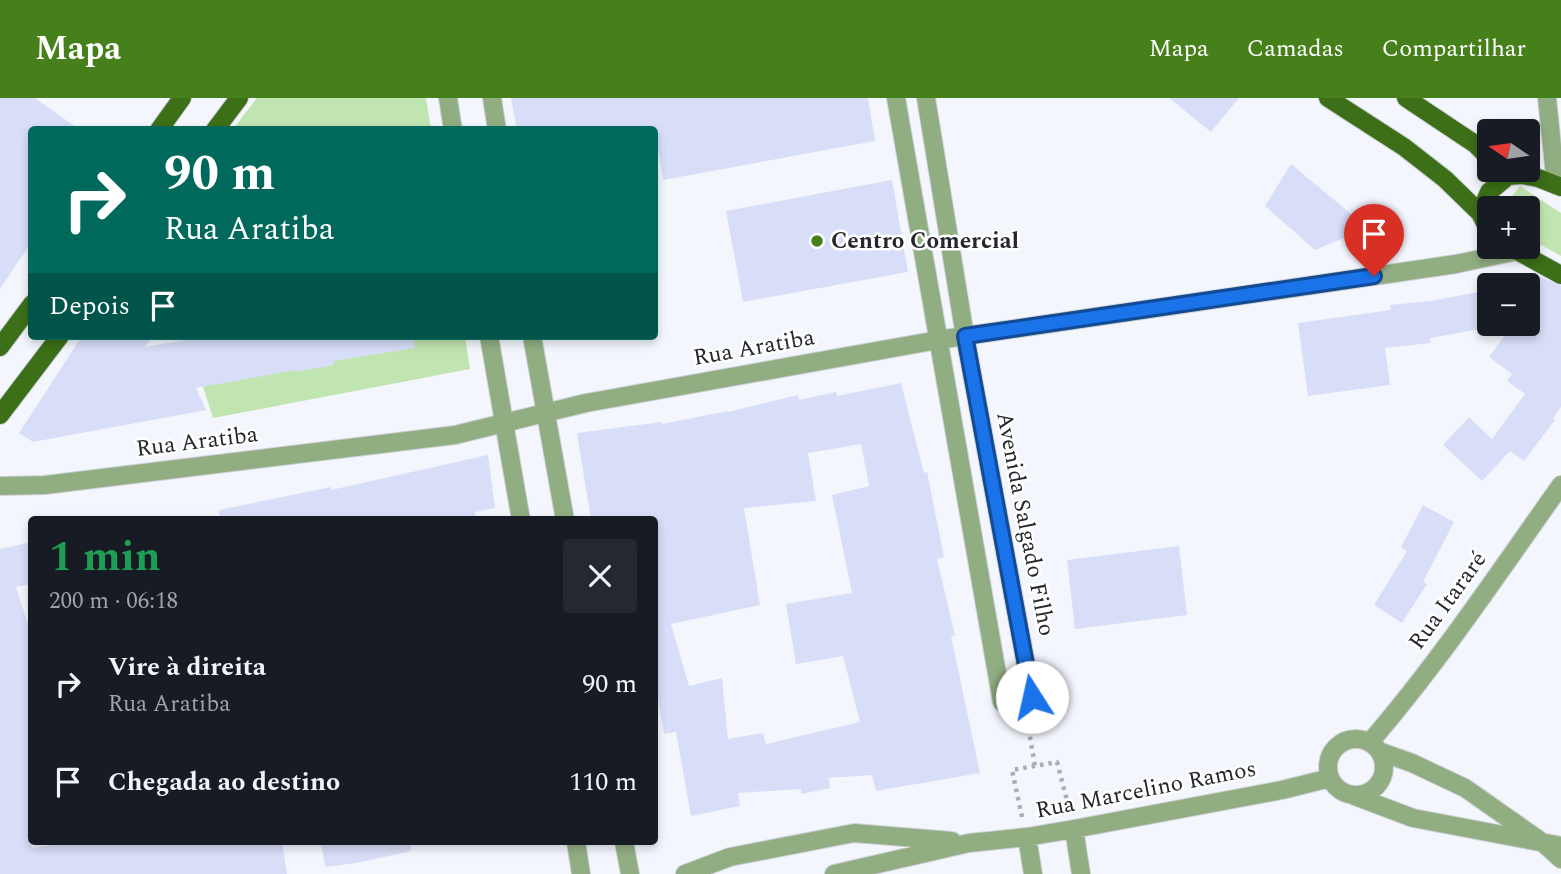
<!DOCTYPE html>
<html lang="pt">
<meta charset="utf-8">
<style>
:root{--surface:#171b24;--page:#242831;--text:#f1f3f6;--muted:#9ea1a6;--accent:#45801b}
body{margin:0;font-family:Spectral,serif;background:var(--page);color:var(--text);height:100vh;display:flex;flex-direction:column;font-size:26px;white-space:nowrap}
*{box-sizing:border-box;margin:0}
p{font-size:23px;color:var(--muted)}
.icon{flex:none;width:38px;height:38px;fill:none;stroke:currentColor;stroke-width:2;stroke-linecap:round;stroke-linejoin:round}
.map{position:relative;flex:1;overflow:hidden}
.details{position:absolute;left:28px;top:418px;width:630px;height:329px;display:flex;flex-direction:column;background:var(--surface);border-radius:7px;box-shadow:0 4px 10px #0003}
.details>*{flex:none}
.guide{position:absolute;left:28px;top:28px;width:630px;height:214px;border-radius:7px;box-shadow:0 4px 10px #0003;background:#00695c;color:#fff;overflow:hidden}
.needle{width:46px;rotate:283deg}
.tools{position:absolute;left:1477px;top:21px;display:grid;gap:14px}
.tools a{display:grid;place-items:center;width:63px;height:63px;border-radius:7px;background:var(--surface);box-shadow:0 4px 10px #0003;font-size:35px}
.pin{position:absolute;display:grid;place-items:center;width:60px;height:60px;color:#fff;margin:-72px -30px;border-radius:50% 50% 50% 0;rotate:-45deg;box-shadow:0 0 7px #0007}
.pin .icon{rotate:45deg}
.me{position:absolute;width:77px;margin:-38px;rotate:350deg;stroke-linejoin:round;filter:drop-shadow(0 0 5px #0008)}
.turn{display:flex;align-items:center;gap:24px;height:147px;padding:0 21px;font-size:32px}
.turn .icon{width:91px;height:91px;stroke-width:2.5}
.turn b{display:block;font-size:49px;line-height:60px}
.then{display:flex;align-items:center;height:66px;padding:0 21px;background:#0003;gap:14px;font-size:26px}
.round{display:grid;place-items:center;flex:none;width:74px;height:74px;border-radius:7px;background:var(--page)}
.head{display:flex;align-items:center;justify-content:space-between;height:119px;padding:0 21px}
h1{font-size:42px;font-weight:700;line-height:52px;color:#1e9e55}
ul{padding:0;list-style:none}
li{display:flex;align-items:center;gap:21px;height:98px;padding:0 21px}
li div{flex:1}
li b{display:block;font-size:26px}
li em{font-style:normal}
header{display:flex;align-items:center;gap:42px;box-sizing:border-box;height:98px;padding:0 35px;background:var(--accent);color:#fff}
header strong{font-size:33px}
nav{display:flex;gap:38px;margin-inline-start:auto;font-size:24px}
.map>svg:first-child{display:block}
</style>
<header>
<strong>Mapa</strong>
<nav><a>Mapa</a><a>Camadas</a><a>Compartilhar</a></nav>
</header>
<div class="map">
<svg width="1561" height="776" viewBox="0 0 1561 776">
<rect width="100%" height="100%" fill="#f4f6fe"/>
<path fill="#c1e5b0" d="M257,0H426L431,31H233Z
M1520,88L1561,115V158L1528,140V110H1502Z
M187,238H465L470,271L213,320Z"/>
<path fill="#d8def8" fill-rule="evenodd" d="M0,0H35L80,32H32V143L0,191Z
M511,0H868L875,43L663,82L655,32H517Z
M1169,0H1239L1211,34Z
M1291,66L1368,130L1315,152L1265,108Z
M892,82L908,174L743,204L726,113Z
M1537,177L1561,188V309L1553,320L1555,322L1524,363L1510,353L1482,383L1443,347L1469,319L1492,341L1525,296L1507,283L1512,276L1489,259L1513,226H1528V187H1506V178Z
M1489,192V226H1508L1430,240L1431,245L1385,250L1390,287L1308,298L1298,225L1391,212L1390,207L1430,203Z
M82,238H153L145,249L209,238H414L415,250L334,263V267L296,274V272L196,290L206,312L33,344L19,335Z
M901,285L924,375L927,374L944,459L937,461L955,537L951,538L980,675L876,693L872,677L829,680L830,690L802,696L801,691L738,695L740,708L691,718L676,634L664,636L654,576V422H591L577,335L662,324V326L728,313V314L798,297L799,302L836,294L837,298ZM861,346L869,388L832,397L852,495L786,506L796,566L843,558L860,624L766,646L763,635L728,641L722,580L689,588L671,526L760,507L744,410L816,403L808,355Z
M488,357L495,410L475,414L476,422H220L219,412L331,389V392Z
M1423,407L1454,424L1423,484L1427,486L1402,525L1374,507L1407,453L1401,449Z
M32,444V486L16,489L32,539V750L78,744H282L287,776H0V451Z
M1179,448L1187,517L1075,531L1067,462Z
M321,744H410L411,753L357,765L325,769Z"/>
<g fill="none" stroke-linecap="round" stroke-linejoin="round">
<defs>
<path id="minor" d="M448,0L453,32
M492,0L497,32
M896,0L1002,604L1032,599L965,238L926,0
M1547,0L1556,87
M489,238L521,422
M532,238L565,422
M0,388L45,387L455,337L586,305L938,242L1456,166L1517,153
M1328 669a28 28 0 1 1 56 0a28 28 0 1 1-56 0Z
M1370,644C1440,563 1499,474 1561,387
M1381,654L1412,665L1465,690L1542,744L1561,761
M1352,697L1413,720L1561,748
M1074,731L1081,776
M1027,739L1033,776
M576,744L581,776
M624,744L630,776
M685,776L730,759L854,735L952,743
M834,776L969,745L1027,739L1074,731L1282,692L1330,680"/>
<path id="major" d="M1328,0L1404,49L1445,81L1480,115
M1406,0L1475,46L1489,60
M159,32L182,0
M215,32L239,0
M1489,133L1480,115L1489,94L1508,78L1522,77L1538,80L1561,89
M1510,149L1561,177
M0,249L32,206
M0,317L60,238"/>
</defs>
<use href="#minor" stroke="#cfd1d8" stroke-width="20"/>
<use href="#major" stroke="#cfd1d8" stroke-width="20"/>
<path stroke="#abadb3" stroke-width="4.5" stroke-dasharray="3.5 5" stroke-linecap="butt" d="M1027,622L1035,668
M1022,719L1012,672L1057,664L1069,710"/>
<use href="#minor" stroke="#91ae82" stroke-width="18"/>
<use href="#major" stroke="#3c6f17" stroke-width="18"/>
</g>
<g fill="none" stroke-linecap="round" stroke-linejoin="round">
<defs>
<path id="route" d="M1032,599L965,238L1374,178"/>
</defs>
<use href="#route" stroke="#114b97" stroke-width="18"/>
<use href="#route" stroke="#1a73e8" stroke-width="12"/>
</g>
<circle fill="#45801b" stroke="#fff" stroke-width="2.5" cx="817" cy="143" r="7"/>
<g text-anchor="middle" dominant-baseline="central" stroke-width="5" stroke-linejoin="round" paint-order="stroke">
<g font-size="23" font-weight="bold" fill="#26272c" stroke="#fff" text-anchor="start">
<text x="831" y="143">Centro Comercial</text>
</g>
<g font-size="23" fill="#26272c" stroke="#fff">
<text transform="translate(754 250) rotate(-10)">Rua Aratiba</text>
<text transform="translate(197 344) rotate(-7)">Rua Aratiba</text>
<text transform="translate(1025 426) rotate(79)">Avenida Salgado Filho</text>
<text transform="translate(1448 503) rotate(-54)">Rua Itararé</text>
<text transform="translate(1146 692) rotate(-11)">Rua Marcelino Ramos</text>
</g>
</g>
</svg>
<div class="tools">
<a><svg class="needle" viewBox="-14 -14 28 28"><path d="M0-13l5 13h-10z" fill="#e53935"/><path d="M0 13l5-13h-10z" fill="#9ea1a6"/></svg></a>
<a>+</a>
<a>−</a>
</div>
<div class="pin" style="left:1374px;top:178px;background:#d93025"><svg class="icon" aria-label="arrive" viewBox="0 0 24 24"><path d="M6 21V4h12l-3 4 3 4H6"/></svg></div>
<svg class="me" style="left:1032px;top:599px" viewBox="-20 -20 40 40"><circle r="19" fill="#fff"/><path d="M0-13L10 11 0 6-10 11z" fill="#1a73e8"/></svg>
<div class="guide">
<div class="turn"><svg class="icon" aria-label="right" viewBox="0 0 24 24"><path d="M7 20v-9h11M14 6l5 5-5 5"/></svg><div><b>90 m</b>Rua Aratiba</div></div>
<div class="then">Depois<svg class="icon" aria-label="arrive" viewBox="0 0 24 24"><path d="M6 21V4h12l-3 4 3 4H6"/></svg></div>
</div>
<section class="details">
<div class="head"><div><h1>1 min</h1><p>200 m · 06:18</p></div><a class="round"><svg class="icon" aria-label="close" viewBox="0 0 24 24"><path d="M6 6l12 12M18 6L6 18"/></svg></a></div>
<ul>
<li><svg class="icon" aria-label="right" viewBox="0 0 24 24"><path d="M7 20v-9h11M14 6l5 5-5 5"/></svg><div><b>Vire à direita</b><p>Rua Aratiba</p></div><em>90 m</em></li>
<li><svg class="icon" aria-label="arrive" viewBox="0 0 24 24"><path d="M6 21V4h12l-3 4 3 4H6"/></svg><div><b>Chegada ao destino</b></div><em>110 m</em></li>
</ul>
</section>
</div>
